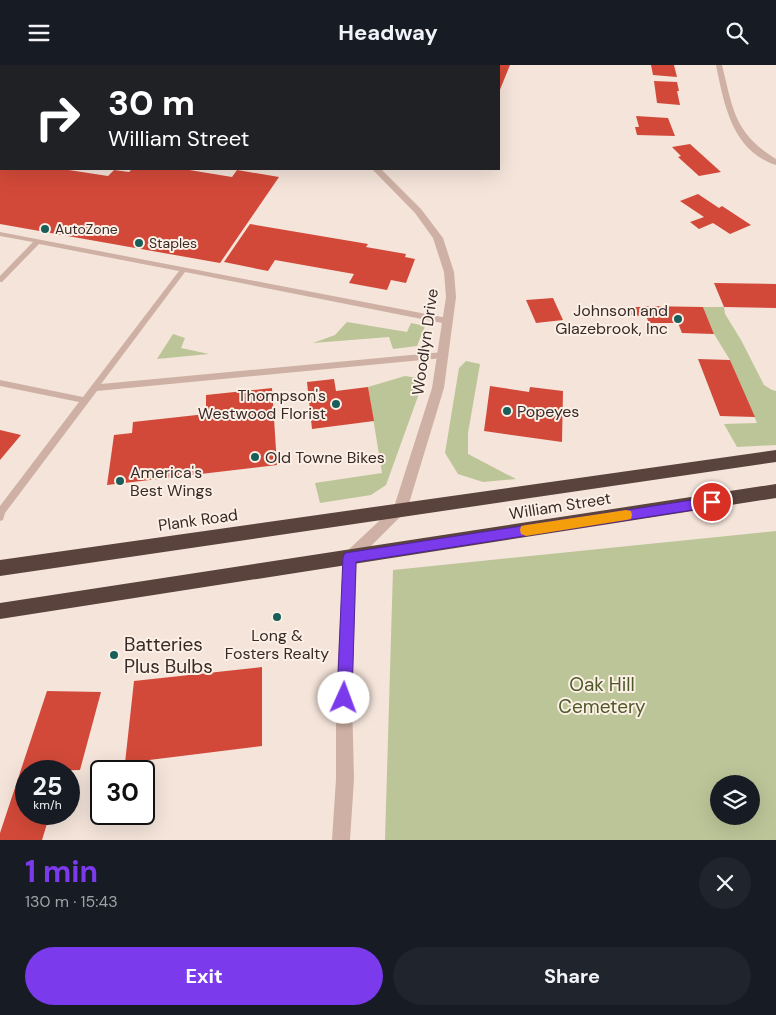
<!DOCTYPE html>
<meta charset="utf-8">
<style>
:root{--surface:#171b24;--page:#20242c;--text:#f1f3f6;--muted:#9ea1a6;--accent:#7c3aed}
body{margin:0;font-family:"DM Sans",sans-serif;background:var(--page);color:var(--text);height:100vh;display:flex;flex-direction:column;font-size:19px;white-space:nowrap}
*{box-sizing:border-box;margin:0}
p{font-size:16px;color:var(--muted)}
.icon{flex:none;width:28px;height:28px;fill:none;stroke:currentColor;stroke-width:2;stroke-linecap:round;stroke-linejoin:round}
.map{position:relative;height:775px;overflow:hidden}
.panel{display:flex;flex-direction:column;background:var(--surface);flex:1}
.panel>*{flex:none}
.banner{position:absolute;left:0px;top:0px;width:500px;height:105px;box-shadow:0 5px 20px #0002;background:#202124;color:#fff;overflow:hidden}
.tools{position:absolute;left:710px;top:710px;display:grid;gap:10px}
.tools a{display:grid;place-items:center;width:50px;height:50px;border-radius:50%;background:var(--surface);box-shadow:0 5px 20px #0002;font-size:25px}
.speed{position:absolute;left:15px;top:695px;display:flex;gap:10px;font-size:25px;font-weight:700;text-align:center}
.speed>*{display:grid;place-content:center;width:65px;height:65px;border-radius:50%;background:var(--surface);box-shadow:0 5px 20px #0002;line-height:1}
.speed small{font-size:12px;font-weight:400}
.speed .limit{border:2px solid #111;border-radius:8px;background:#fff;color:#111}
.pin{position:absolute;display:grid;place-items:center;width:42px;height:42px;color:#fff;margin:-21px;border:2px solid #fff;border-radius:50%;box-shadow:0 1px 5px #0007}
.me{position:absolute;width:55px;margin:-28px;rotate:2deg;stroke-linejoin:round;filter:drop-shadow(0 0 4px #0008)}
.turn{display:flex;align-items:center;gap:18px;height:105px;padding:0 25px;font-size:22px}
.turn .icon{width:65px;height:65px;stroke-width:2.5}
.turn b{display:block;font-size:35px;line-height:42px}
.round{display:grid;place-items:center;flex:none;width:52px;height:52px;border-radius:26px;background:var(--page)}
.head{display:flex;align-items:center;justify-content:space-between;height:85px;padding:0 25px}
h1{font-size:30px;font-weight:700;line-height:38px;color:var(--accent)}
.cta{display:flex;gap:10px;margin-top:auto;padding:10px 25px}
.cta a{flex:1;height:58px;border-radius:30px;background:var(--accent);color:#fff;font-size:20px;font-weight:700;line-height:58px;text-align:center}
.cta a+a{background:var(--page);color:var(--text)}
header{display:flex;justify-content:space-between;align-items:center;height:65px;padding:0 25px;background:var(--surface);font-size:22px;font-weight:700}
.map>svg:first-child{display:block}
</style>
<header><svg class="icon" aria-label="menu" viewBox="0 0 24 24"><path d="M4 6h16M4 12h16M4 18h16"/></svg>Headway<svg class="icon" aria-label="search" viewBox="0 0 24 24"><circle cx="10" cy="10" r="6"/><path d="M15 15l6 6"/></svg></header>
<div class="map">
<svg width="776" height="775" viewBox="0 0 776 775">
<rect width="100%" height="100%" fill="#f4e4da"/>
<path fill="#bcc598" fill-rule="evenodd" d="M703,242H724L725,249L741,275L764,320L772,325L776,326V380L737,382L724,359L757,358L730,295L714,269Z
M347,257L407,267L411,258L425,261L417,281L393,284L389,272L313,278L335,270Z
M173,269L185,273L181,283L209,289L157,294Z
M466,296L480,299L468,368V389L516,414L483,417L458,409L445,388L459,303Z
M405,311L418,313L421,323L386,420L371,430L320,438L315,418L382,408L368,322Z
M776,466V775H385L393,505ZM719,719H751V751H719Z"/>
<path fill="#d24939" d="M499,0H510L499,27Z
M651,0H674L677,12L653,10Z
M654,16L677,17L679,26H677L680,40L657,38Z
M636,51L668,53L675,71L637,70L635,62H639Z
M690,79L721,107L699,111L678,92L681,91L672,82Z
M0,104H62L108,111L114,105L129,107L132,104H183L232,112L237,105L279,112L220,198L0,159Z
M698,129L719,143L722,141L751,160L730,169L713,158L699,164L690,157L704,152L680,136Z
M250,159L368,179L366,182L406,189L405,192L415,194L406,218L391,215L387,225L349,218L354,209L275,195L268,206L224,197Z
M714,218L776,219V243L724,242Z
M553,233L563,255L536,258L526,235Z
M643,241L703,242L714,269L682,268L678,258H649L646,251L627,250L624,242H644Z
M698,294L730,295L755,352L720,351Z
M334,314L336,326L368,322L374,356L312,364L307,317Z
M490,321L529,327L530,322L563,326L562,377L484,366Z
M272,323L277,400L107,420L114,370L132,368L133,357L206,349V330Z
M0,365L21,370L0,395Z
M262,602V681L125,698L134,616Z
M47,626L101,627L80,705L26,706V749H50L42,775H0V768Z"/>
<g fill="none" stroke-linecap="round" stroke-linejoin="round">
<path fill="#ceb1a4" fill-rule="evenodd" d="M0,167L447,253L451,256L447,259L185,207L101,319L443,287L447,290L443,293L97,326L5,448L3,455L0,456V441L79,337L0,321V315L83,332L179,206L39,179L2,217H0V211L33,177L0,171Z"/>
<path fill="#ceb1a4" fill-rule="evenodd" d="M274,0H281V1H274Z
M447,0H453V1H447Z
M716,0H722C733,44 734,68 776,94V100C732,86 724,39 716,0Z
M372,104H381L421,144L443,173L454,207L456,232L444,323L407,445L357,495L352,633L354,714L350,775H332L336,714V633L343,492L345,488L394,442L432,323L446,232L444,207L433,173L415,148Z"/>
<path fill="#5a423d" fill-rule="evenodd" d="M776,385V397L0,511V495Z
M776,419V433L0,554V538Z"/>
</g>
<path fill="#7c3aed" stroke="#51269a" d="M712,432L716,433L718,437L716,440L712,442L356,497L352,633L349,639L344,641L339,639L337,633L343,492L345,488Z"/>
<path fill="#f59e0b" d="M626,445L631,446L632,450L631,454L626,455L526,471L521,469L520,465L521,461L526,460Z"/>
<g fill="#185e59" stroke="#fbefe6" stroke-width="2">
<circle cx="45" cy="164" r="5"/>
<circle cx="139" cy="178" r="5"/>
<circle cx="678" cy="254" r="5"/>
<circle cx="336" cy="339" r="5"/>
<circle cx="507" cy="346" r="5"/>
<circle cx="255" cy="392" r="5"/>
<circle cx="120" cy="416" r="5"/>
<circle cx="277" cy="552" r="5"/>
<circle cx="114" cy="590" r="5"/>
</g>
<g text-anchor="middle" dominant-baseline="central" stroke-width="4" stroke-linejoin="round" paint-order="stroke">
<g font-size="14" fill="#382a27" stroke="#fbefe6" text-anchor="start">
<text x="55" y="164">AutoZone</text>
<text x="149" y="178">Staples</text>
</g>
<g font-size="16" fill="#382a27" stroke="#fbefe6" text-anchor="start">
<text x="668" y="245" text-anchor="end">Johnson and<tspan x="668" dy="18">Glazebrook, Inc</tspan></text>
<text x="326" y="330" text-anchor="end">Thompson's<tspan x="326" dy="18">Westwood Florist</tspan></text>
<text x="517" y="346">Popeyes</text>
<text x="265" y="392">Old Towne Bikes</text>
<text x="130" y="407">America's<tspan x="130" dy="18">Best Wings</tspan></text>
<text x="277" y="570" text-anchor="middle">Long &amp;<tspan x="277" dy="18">Fosters Realty</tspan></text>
</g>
<g font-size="16" fill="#382a27" stroke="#fbefe6">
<text transform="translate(425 277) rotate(-82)">Woodlyn Drive</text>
<text transform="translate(560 441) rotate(-9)">William Street</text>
<text transform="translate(198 455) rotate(-8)">Plank Road</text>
</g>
<g font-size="19" fill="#382a27" stroke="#fbefe6" text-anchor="start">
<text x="124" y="579">Batteries<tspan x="124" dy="22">Plus Bulbs</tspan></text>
</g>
<g font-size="19" fill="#4e5928" stroke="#fbefe6">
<text x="602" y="619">Oak Hill<tspan x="602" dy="22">Cemetery</tspan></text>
</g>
</g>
</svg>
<div class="tools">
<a><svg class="icon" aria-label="layers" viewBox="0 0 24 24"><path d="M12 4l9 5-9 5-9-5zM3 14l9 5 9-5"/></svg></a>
</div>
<div class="speed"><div>25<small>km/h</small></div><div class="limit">30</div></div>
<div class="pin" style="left:712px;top:437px;background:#d93025"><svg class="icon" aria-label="arrive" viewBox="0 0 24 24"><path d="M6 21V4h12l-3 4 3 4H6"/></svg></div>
<svg class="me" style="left:344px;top:633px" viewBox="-20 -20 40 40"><circle r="19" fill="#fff"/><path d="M0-13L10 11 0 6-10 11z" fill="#7c3aed"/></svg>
<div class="banner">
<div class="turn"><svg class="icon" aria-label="right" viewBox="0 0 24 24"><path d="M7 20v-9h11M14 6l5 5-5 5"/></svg><div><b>30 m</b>William Street</div></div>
</div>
</div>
<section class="panel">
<div class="head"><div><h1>1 min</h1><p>130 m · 15:43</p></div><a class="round"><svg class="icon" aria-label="close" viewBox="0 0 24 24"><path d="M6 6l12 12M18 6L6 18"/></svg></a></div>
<div class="cta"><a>Exit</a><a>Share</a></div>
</section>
